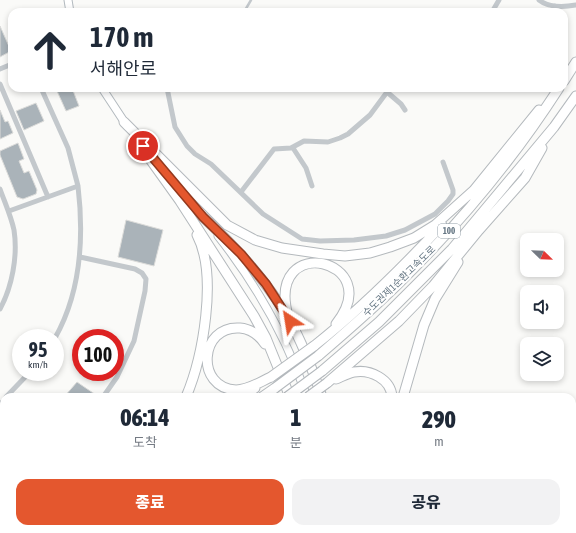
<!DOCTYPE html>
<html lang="ko">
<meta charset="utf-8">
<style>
:root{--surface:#fff;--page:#f2f2f3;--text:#1f2937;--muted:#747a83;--accent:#e4572e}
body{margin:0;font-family:"Asap Condensed","Noto Sans KR",sans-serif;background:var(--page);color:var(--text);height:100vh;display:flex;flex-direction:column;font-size:15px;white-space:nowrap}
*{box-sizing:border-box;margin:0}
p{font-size:13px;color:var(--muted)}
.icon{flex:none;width:22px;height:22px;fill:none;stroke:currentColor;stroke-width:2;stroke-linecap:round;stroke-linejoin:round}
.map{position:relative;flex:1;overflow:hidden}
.details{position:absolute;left:0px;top:393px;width:576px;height:140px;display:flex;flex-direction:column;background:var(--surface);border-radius:12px 12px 0 0;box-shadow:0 2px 6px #0003}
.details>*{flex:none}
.top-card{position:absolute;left:8px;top:8px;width:560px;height:84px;border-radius:12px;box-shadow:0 2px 6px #0003;background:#fff;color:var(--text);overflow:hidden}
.needle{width:26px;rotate:113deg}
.controls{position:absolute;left:520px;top:233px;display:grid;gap:8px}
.controls a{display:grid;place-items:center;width:44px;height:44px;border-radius:8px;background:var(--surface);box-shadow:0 2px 6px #0003;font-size:20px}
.speed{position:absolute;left:12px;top:329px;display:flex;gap:8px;font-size:20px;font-weight:700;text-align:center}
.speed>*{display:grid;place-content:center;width:52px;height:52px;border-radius:50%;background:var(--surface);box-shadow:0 2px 6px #0003;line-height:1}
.speed small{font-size:10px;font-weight:400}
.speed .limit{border:6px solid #d22;background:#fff;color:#111}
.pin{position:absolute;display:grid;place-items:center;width:34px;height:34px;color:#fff;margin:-17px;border:2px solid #fff;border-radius:50%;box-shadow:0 1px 4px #0007}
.me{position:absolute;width:44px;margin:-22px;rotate:327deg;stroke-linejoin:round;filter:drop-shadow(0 0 3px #0008)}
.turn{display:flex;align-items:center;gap:14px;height:84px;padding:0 16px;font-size:18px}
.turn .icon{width:52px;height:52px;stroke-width:2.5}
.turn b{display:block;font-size:28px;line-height:34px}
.eta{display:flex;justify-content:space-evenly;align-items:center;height:68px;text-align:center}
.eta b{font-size:24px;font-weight:800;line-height:28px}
.button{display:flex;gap:8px;margin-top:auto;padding:8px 16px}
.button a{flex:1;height:46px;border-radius:12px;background:var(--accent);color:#fff;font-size:16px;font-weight:800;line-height:46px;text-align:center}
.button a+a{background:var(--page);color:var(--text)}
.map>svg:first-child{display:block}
</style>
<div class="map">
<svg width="576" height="533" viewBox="0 0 576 533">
<rect width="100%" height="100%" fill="#fafaf8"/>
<path fill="#dadfd7" d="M572,485L576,486V533H530L523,529H572Z"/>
<path fill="#aab3b9" stroke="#dcdcda" d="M0,26L11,51L0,57Z
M65,88H72L79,106L66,111L57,91Z
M36,103L44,121L24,130L16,111Z
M0,110L5,122L8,121L13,133L0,139Z
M18,143L24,159L19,161L24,173L29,171L37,190L36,194L23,199L17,197L0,155V151Z
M126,220L163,230L154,266L118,257Z
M77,382L99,397H64Z"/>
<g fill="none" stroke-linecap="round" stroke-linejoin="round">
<defs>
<path id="secondary" d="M68,0L70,12
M102,88L127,126
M164,172L205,220
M218,236C256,284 287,339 307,397"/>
<path id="highway" d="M564,81L576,62
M124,122L227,225L255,240L282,248L323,254L345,256L370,253L390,247L414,238L435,225L474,190
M137,141L180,201L254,316L266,338L290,397
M470,195L539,110
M203,217C237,248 267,281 290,321C303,344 313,371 322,397
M288,316C265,231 388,259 336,324
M265,344C259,335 251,329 240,328C199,325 195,388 236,390C248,390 260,382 271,377
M314,346C361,309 402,268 442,225
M318,356C346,332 375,307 401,281C461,222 514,158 559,88
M322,371L379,322L452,249L554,127L576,96
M336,379C341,377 348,373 354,372C370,369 391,379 392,397
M327,383L399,321L433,286L479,230L525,178L542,148
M186,397C203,357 218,275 197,235
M242,397L255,388
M262,397L275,388
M403,397L424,325L435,299L458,262
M314,529L319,533
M342,529L344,533
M361,529L362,533
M0,532L8,529
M55,533L65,529
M368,533V529"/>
</defs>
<use href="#secondary" stroke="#b3babf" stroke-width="9"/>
<use href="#highway" stroke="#b4b9bd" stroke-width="11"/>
<path stroke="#c3c8cc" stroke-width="2.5" d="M244,12L251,0
M191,88L197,90L201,88
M283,529L294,533
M113,533L125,529"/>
<path stroke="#c3c8cc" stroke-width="5" d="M539,0C549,8 565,7 576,5
M492,12L499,0
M554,12L555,6
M0,69L12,64
M0,84L48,197
M41,88L68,148L78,186
M167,88L175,127L187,146L195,154L211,164L263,214L302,239L320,241L354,240L386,236L405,230L435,214L448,201L453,194V190L443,162
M387,92L401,104L405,110
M293,148L306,168L312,186
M0,189C5,203 11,216 14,230C18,256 12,287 0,309
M241,192L274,149L291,148L304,141L328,142L340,138L348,134L370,115L390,88
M9,211L78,186C84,237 81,292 55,338
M80,257L135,269L142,273L146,279L145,291L134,341L117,377L103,397
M6,397L30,372
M0,403L4,407
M383,533V529"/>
<use href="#secondary" stroke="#fff" stroke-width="7"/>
<use href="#highway" stroke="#fff" stroke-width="9"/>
<defs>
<path id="highway-bridge" d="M271,377L314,346
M275,388L318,356
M287,397L322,371
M308,397L327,383"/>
</defs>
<use href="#highway-bridge" stroke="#b4b9bd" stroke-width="11" stroke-linecap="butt"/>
<use href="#highway-bridge" stroke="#fff" stroke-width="9"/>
</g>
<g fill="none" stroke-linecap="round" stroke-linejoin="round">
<defs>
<path id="route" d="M143,146L203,217L241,254L266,284L290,321"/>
</defs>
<use href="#route" stroke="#94391e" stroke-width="10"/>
<use href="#route" stroke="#e4572e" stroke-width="7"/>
</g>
<g text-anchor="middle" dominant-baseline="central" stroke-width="4" stroke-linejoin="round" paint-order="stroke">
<rect fill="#fff" stroke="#939fa8" stroke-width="1" x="438" y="224" width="22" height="14" rx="3"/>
<g font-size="9" font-weight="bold" fill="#657683">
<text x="449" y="231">100</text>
</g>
<g font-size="10" fill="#657683" stroke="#fff">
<text transform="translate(399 281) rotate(-44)">수도권제1순환고속도로</text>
</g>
</g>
</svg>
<div class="controls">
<a><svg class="needle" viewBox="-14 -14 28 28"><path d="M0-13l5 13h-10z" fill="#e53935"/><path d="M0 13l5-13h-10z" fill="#747a83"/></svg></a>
<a><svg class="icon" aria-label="sound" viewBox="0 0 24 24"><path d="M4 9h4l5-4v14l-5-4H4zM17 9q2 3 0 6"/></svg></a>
<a><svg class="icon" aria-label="layers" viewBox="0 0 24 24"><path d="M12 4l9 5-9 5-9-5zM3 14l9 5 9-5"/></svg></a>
</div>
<div class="speed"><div>95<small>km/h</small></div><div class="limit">100</div></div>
<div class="pin" style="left:143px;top:146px;background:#d93025"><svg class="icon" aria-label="arrive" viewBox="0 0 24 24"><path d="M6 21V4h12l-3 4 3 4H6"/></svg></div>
<svg class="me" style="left:290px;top:321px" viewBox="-20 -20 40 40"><path d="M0-17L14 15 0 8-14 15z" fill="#e4572e" stroke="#fff" stroke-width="4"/></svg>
<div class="top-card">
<div class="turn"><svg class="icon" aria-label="ahead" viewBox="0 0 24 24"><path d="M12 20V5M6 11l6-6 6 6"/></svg><div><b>170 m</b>서해안로</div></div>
</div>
<section class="details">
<div class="eta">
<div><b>06:14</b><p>도착</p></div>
<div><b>1</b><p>분</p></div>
<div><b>290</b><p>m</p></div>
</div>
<div class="button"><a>종료</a><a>공유</a></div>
</section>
</div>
